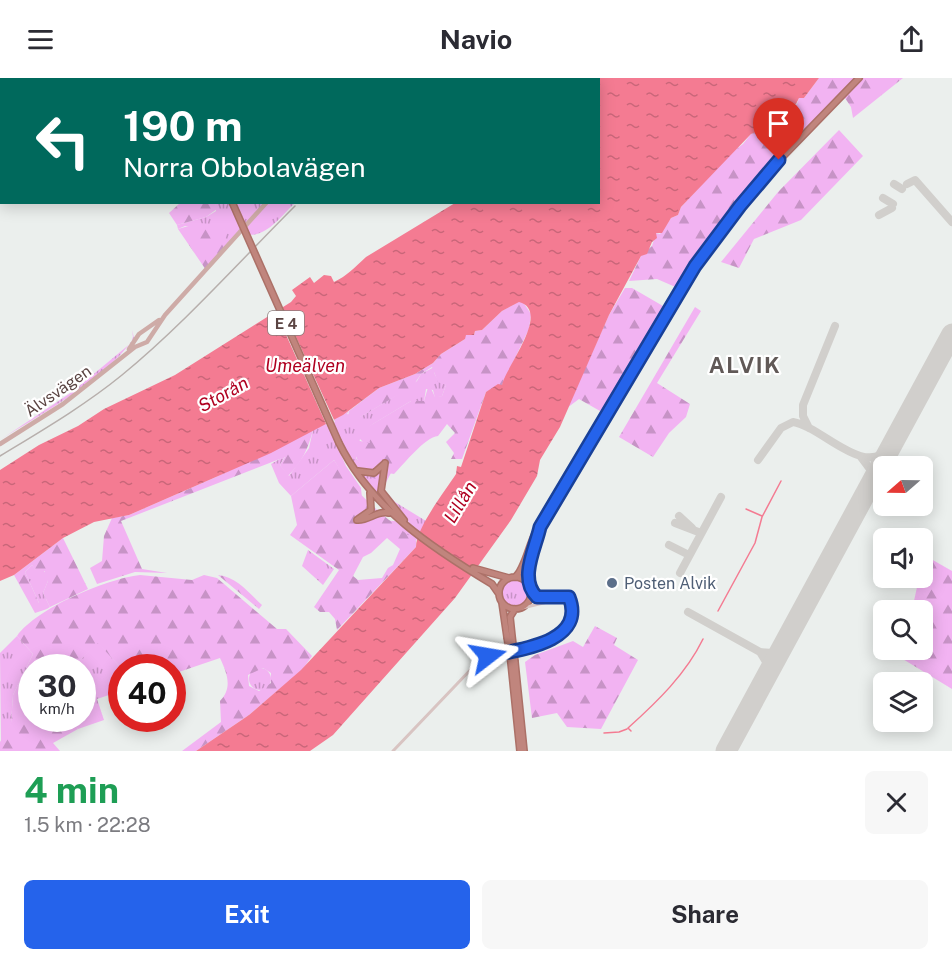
<!DOCTYPE html>
<meta charset="utf-8">
<style>
:root{--surface:#fff;--page:#f7f7f7;--text:#2b2b33;--muted:#7c7c81;--accent:#2563eb}
body{margin:0;font-family:"Public Sans",sans-serif;background:var(--page);color:var(--text);height:100vh;display:flex;flex-direction:column;font-size:22px;white-space:nowrap}
*{box-sizing:border-box;margin:0}
p{font-size:20px;color:var(--muted)}
.icon{flex:none;width:33px;height:33px;fill:none;stroke:currentColor;stroke-width:2;stroke-linecap:round;stroke-linejoin:round}
.map{position:relative;height:673px;overflow:hidden}
.panel{display:flex;flex-direction:column;background:var(--surface);flex:1}
.panel>*{flex:none}
.guide{position:absolute;left:0px;top:0px;width:600px;height:126px;box-shadow:0 3px 15px #0003;background:#00695c;color:#fff;overflow:hidden}
.needle{width:39px;rotate:250deg}
.buttons{position:absolute;left:873px;top:378px;display:grid;gap:12px}
.buttons a{display:grid;place-items:center;width:60px;height:60px;border-radius:9px;background:var(--surface);box-shadow:0 3px 15px #0003;font-size:30px}
.speed{position:absolute;left:18px;top:576px;display:flex;gap:12px;font-size:30px;font-weight:700;text-align:center}
.speed>*{display:grid;place-content:center;width:78px;height:78px;border-radius:50%;background:var(--surface);box-shadow:0 3px 15px #0003;line-height:1}
.speed small{font-size:15px;font-weight:400}
.speed .limit{border:9px solid #d22;background:#fff;color:#111}
.pin{position:absolute;display:grid;place-items:center;width:51px;height:51px;color:#fff;margin:-62px -26px;border-radius:50% 50% 50% 0;rotate:-45deg;box-shadow:0 0 6px #0007}
.pin .icon{rotate:45deg}
.me{position:absolute;width:66px;margin:-33px;rotate:76deg;stroke-linejoin:round;filter:drop-shadow(0 0 4px #0008)}
.turn{display:flex;align-items:center;gap:21px;height:126px;padding:0 24px;font-size:27px}
.turn .icon{width:78px;height:78px;stroke-width:2.5}
.turn b{display:block;font-size:42px;line-height:51px}
.round{display:grid;place-items:center;flex:none;width:63px;height:63px;border-radius:9px;background:var(--page)}
.summary{display:flex;align-items:center;justify-content:space-between;height:102px;padding:0 24px}
h1{font-size:36px;font-weight:700;line-height:45px;color:#1e9e55}
.primary-button{display:flex;gap:12px;margin-top:auto;padding:12px 24px}
.primary-button a{flex:1;height:69px;border-radius:9px;background:var(--accent);color:#fff;font-size:24px;font-weight:700;line-height:69px;text-align:center}
.primary-button a+a{background:var(--page);color:var(--text)}
header{display:flex;justify-content:space-between;align-items:center;height:78px;padding:0 24px;background:var(--surface);font-size:27px;font-weight:700}
.map>svg:first-child{display:block}
</style>
<header><svg class="icon" aria-label="menu" viewBox="0 0 24 24"><path d="M4 6h16M4 12h16M4 18h16"/></svg>Navio<svg class="icon" aria-label="share" viewBox="0 0 24 24"><path d="M12 15V3M7 8l5-5 5 5M5 13v7h14v-7"/></svg></header>
<div class="map">
<svg width="952" height="673" viewBox="0 0 952 673">
<defs>
<pattern id="grass-tufts" width="24" height="20" patternUnits="userSpaceOnUse" patternTransform="scale(1.5)"><rect width="24" height="20" fill="#f2b3f2"/><path d="M3 7l-1-3M5 7V3M7 7l1-3M15 17l-1-3M17 17v-4M19 17l1-3" fill="none" stroke="#c793c6"/></pattern>
<pattern id="forest-firs" width="22" height="20" patternUnits="userSpaceOnUse" patternTransform="scale(1.5)"><rect width="22" height="20" fill="#f2b3f2"/><path d="M5 1l3.5 6h-7zM16 11l3.5 6h-7z" fill="#c793c6"/></pattern>
<pattern id="water-ripples" width="26" height="14" patternUnits="userSpaceOnUse" patternTransform="scale(1.5)"><rect width="26" height="14" fill="#f47b92"/><path d="M2 4q2-2 4 0t4 0M15 11q2-2 4 0t4 0" fill="none" stroke="#c96679"/></pattern>
</defs>
<rect width="100%" height="100%" fill="#ebefed"/>
<path fill="url(#grass-tufts)" d="M215,125H295C279,140 263,165 239,154L225,170V152L185,148L178,151L177,147L206,139L216,133Z
M132,252L134,260C105,302 43,335 0,362L72,314L131,265L133,259Z
M434,289C433,300 440,302 446,307L442,318L435,320L433,312L426,311L424,323H411L373,346L369,349L371,365L365,366L360,361L356,380L370,398L385,393L391,395L383,410L395,424L426,443L419,457L407,448L409,444L383,425L363,401L330,344L349,333L347,336L360,339L389,322L417,303L421,296Z
M327,345L346,388L361,410L363,431L376,442L395,443L418,459L416,463L371,445L334,382L291,418L279,405L271,386L285,378L280,387L289,398L309,370L313,352Z
M308,472L334,491L323,507L302,488Z
M32,487L36,492L44,493L48,503L43,515L50,529L47,531L39,525L25,494Z
M500 515a14 14 0 1 1 28 0a14 14 0 1 1-28 0Z
M17,558L33,576L13,617L11,646L1,664L0,575Z
M98,564L121,590V613L97,621L104,642L78,651L71,641L82,640V590L73,589Z
M249 601a11 11 0 1 1 22 0a11 11 0 1 1-22 0Z"/>
<path fill="url(#forest-firs)" fill-rule="evenodd" d="M819,0H903L853,40L851,29L843,17L764,98L680,211L657,201L629,203L641,178L652,168L656,155L660,156L671,140L678,137L681,129L731,75L743,66L751,56L769,49L797,26L799,20H804Z
M839,52L863,78L801,142L754,161L739,190L721,184L778,114Z
M180,125H215L217,131L206,139L177,147L169,135Z
M199,145L219,148L225,152V170L206,192L178,151Z
M625,210H632L663,228L603,331L600,333L579,321L567,330L609,237Z
M518,224H523L531,236L529,251L502,307L486,314L462,381H451L454,375L446,364L455,355L447,346L438,358C425,359 404,386 394,396L382,394L376,402C363,395 355,380 352,366L355,362L370,365L366,350L411,323H424L429,306L435,319L442,318L446,307L438,304L432,289L421,296L413,308L357,341L348,338L349,333L379,310L415,296L433,285L441,276L465,261V257H474L475,253L482,252L502,233Z
M695,229L701,233L657,305L690,326L686,339L669,355L653,379L619,359Z
M313,352C308,371 302,384 288,398L280,387L285,379L121,443L142,491L167,495L135,494L97,506L90,490L102,483L104,458L112,440L129,437L216,399Z
M334,382C355,416 384,439 416,463V469L337,552L335,541L329,534H320L314,529L339,492L290,457L297,447L291,418ZM387,460L400,471L393,487L388,490L382,500L358,502L353,498L363,479L371,475Z
M63,460L88,511L50,529L43,515L48,503L41,499L45,493L37,494L32,487L25,494L39,525L43,524L47,531L35,535L14,497Z
M924,477L952,493V611L888,572H922V532H912L919,500H922Z
M140,497L192,502L204,497L217,500L277,551H286L312,578L302,592L249,637L196,673H182L221,644L220,623C233,610 227,595 220,580L173,596L172,590H121L98,565L73,589L32,590L31,630L28,633L32,640L71,641L78,651L53,665L60,673H0V664L11,645L13,617L33,576L17,558C37,530 106,501 140,497ZM263,590L271,595V605L259,613L249,608L248,597Z
M218,497C237,499 248,514 262,527L259,531Z
M595,548L617,560L614,567L638,582L601,651L567,649L557,635L532,640L525,584L535,577L573,563L583,569Z"/>
<path fill="url(#water-ripples)" d="M585,0H819L804,20H799L796,26L769,49L751,56L681,129L678,137L671,140L662,155H656L657,160L652,164L647,176L641,178L609,237L560,349L540,382L537,398L511,442L455,520L333,657L310,673H196L249,637L301,592L416,469C416,450 445,413 456,396L457,388L461,389L486,314L498,306L502,307C505,290 552,233 519,224L502,233L482,252L475,253L474,257H466L465,261L441,276L433,285L415,296L379,310L343,337L271,375L129,437L94,444L63,460L14,497L0,503V392L39,367L78,348L104,331L175,297L291,224L296,218L292,212L310,199L314,205L324,197L331,198L334,204C347,198 355,189 366,179L455,125L598,124V2L584,1Z"/>
<path fill="#ebefed" d="M281,226L335,344L327,348L274,230Z"/>
<g fill="none" stroke-linecap="round" stroke-linejoin="round">
<path stroke="#f47b92" stroke-width="1.5" d="M746,431L762,438
M718,533L755,465L762,439L781,403
M631,653L628,650C657,624 686,596 703,561
M604,655L619,654L627,651"/>
<path stroke="#d1cfcc" stroke-width="8" d="M894,106L902,111
M907,106L915,102L952,144
M883,120L893,126
M879,137L892,130
M809,350L803,338V327L835,248
M861,379L870,391L871,407
M758,382L781,350L793,344C823,349 863,400 890,370
M679,438L692,450
M675,445L701,455
M669,467L689,477
M680,495L721,419
M688,534L760,574L773,575L785,565
M760,574L768,587L765,602"/>
<path stroke="#d1cfcc" stroke-width="21" d="M726,673L952,256"/>
<defs>
<path id="highway" d="M107,0L110,2
M126,0L127,2
M118,2L120,0
M339,365C371,430 432,470 492,506L499,516
M385,385L381,413L404,442
M358,393L374,395L384,386
M358,441L371,432L370,415
M357,442C369,443 377,432 389,435
M473,490L509,500
M499 515a16 16 0 1 1 32 0a16 16 0 1 1-32 0Z
M515,499C524,493 529,467 535,456L695,188L764,98L859,0
M529,507L530,480L539,454
M502,525L507,559
M512,558L510,539L515,531
M515,584L524,673
M511,585L520,673"/>
</defs>
<use href="#highway" stroke="#ac7168" stroke-width="8"/>
<path stroke="#d8c4c2" stroke-width="3" d="M0,75H2
M531,513L539,519H568
M522,530L569,519
M514,572C542,565 585,559 569,519
M393,673L476,586L488,578L508,574"/>
<path stroke="#ceaba7" stroke-width="4.5" d="M100,2V0
M403,2L405,0
M165,237L267,124
M129,271L139,256L159,242
M0,366L63,326L135,269L147,264L165,237"/>
<use href="#highway" stroke="#c0857d" stroke-width="5"/>
<path stroke="#b7afac" stroke-width="1.5" d="M420,2L421,0
M0,378C41,353 84,328 122,297C184,246 238,185 295,128"/>
<defs>
<path id="highway-bridge" d="M232,124L339,365
M512,558L515,584
M507,559L511,585"/>
</defs>
<use href="#highway-bridge" stroke="#ac7168" stroke-width="8" stroke-linecap="butt"/>
<use href="#highway-bridge" stroke="#c0857d" stroke-width="5"/>
</g>
<g fill="none" stroke-linecap="round" stroke-linejoin="round">
<defs>
<path id="route" d="M488,578C518,572 587,565 569,519H537C518,501 536,469 540,449L695,188L740,128L779,82"/>
</defs>
<use href="#route" stroke="#184099" stroke-width="15"/>
<use href="#route" stroke="#2563eb" stroke-width="10"/>
</g>
<circle fill="#5c6f8a" stroke="#fff" stroke-width="2" cx="612" cy="505" r="6"/>
<g text-anchor="middle" dominant-baseline="central" stroke-width="4.5" stroke-linejoin="round" paint-order="stroke">
<rect fill="#fff" stroke="#8c7c7b" stroke-width="1.5" x="268" y="233" width="36" height="24" rx="4.5"/>
<g font-size="15" font-weight="bold" fill="#5a4442">
<text x="286" y="245">E 4</text>
</g>
<g font-size="16" fill="#5a4442" stroke="#fff">
<text transform="translate(58 313) rotate(-35)">Älvsvägen</text>
</g>
<g font-size="16" fill="#4e5e75" stroke="#fff" text-anchor="start">
<text x="624" y="505">Posten Alvik</text>
</g>
<g font-size="18" font-style="italic" fill="#af0020" stroke="#fff">
<text x="305" y="287">Umeälven</text>
<text transform="translate(223 316) rotate(-29)">Storån</text>
<text transform="translate(460 424) rotate(-59)">Lillån</text>
</g>
<g font-size="22" font-weight="bold" letter-spacing="1.5" fill="#615957" stroke="#fff">
<text x="745" y="287">ALVIK</text>
</g>
</g>
</svg>
<div class="buttons">
<a><svg class="needle" viewBox="-14 -14 28 28"><path d="M0-13l5 13h-10z" fill="#e53935"/><path d="M0 13l5-13h-10z" fill="#7c7c81"/></svg></a>
<a><svg class="icon" aria-label="sound" viewBox="0 0 24 24"><path d="M4 9h4l5-4v14l-5-4H4zM17 9q2 3 0 6"/></svg></a>
<a><svg class="icon" aria-label="search" viewBox="0 0 24 24"><circle cx="10" cy="10" r="6"/><path d="M15 15l6 6"/></svg></a>
<a><svg class="icon" aria-label="layers" viewBox="0 0 24 24"><path d="M12 4l9 5-9 5-9-5zM3 14l9 5 9-5"/></svg></a>
</div>
<div class="speed"><div>30<small>km/h</small></div><div class="limit">40</div></div>
<div class="pin" style="left:779px;top:82px;background:#d93025"><svg class="icon" aria-label="arrive" viewBox="0 0 24 24"><path d="M6 21V4h12l-3 4 3 4H6"/></svg></div>
<svg class="me" style="left:488px;top:578px" viewBox="-20 -20 40 40"><path d="M0-17L14 15 0 8-14 15z" fill="#2563eb" stroke="#fff" stroke-width="4"/></svg>
<div class="guide">
<div class="turn"><svg class="icon" aria-label="left" viewBox="0 0 24 24"><path d="M17 20v-9H6M10 6l-5 5 5 5"/></svg><div><b>190 m</b>Norra Obbolavägen</div></div>
</div>
</div>
<section class="panel">
<div class="summary"><div><h1>4 min</h1><p>1.5 km · 22:28</p></div><a class="round"><svg class="icon" aria-label="close" viewBox="0 0 24 24"><path d="M6 6l12 12M18 6L6 18"/></svg></a></div>
<div class="primary-button"><a>Exit</a><a>Share</a></div>
</section>
